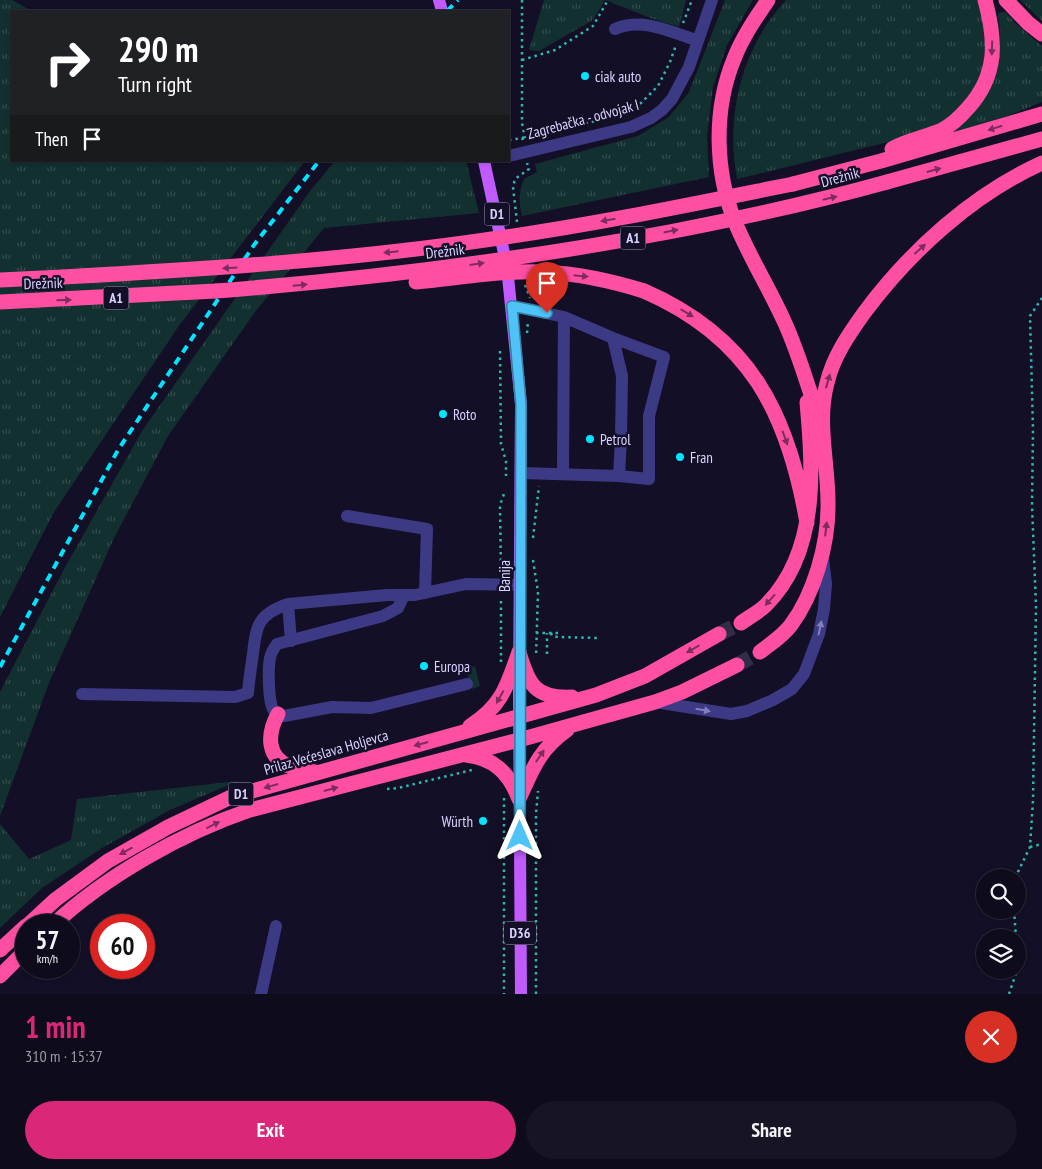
<!DOCTYPE html>
<meta charset="utf-8">
<style>
:root{--surface:#0e0b1c;--page:#171425;--text:#f1f3f6;--muted:#9b9ba3;--line:#2e2b3b;--accent:#db2777}
body{margin:0;font-family:"PT Sans Narrow",sans-serif;background:var(--page);color:var(--text);height:100vh;display:flex;flex-direction:column;font-size:19px;white-space:nowrap}
*{box-sizing:border-box;margin:0}
p{font-size:16px;color:var(--muted)}
.icon{flex:none;width:28px;height:28px;fill:none;stroke:currentColor;stroke-width:2;stroke-linecap:round;stroke-linejoin:round}
.map{position:relative;height:994px;overflow:hidden}
.sheet{display:flex;flex-direction:column;background:var(--surface);flex:1}
.sheet>*{flex:none}
.banner{position:absolute;left:10px;top:10px;width:500px;height:152px;border-radius:0px;box-shadow:0 1px 4px #0004,0 0 0 1px var(--line);background:#202124;color:#fff;overflow:hidden}
.tools{position:absolute;left:976px;top:869px;display:grid;gap:10px}
.tools a{display:grid;place-items:center;width:50px;height:50px;border-radius:50%;background:var(--surface);box-shadow:0 1px 4px #0004,0 0 0 1px var(--line);font-size:25px}
.speed{position:absolute;left:15px;top:914px;display:flex;gap:10px;font-size:25px;font-weight:700;text-align:center}
.speed>*{display:grid;place-content:center;width:65px;height:65px;border-radius:50%;background:var(--surface);box-shadow:0 1px 4px #0004,0 0 0 1px var(--line);line-height:1}
.speed small{font-size:12px;font-weight:400}
.speed .limit{border:8px solid #d22;background:#fff;color:#111}
.pin{position:absolute;display:grid;place-items:center;width:42px;height:42px;color:#fff;margin:-51px -21px;border-radius:50% 50% 50% 0;rotate:-45deg;box-shadow:0 0 5px #0007}
.pin .icon{rotate:45deg}
.me{position:absolute;width:55px;margin:-28px;rotate:0deg;stroke-linejoin:round;filter:drop-shadow(0 0 4px #0008)}
.turn{display:flex;align-items:center;gap:18px;height:105px;padding:0 25px;font-size:22px}
.turn .icon{width:65px;height:65px;stroke-width:2.5}
.turn b{display:block;font-size:35px;line-height:42px}
.then{display:flex;align-items:center;height:48px;padding:0 25px;background:#0003;gap:10px;font-size:19px}
.round{display:grid;place-items:center;flex:none;width:52px;height:52px;border-radius:26px;background:var(--page)}
.headline{display:flex;align-items:center;justify-content:space-between;height:85px;padding:0 25px}
h1{font-size:30px;font-weight:600;line-height:38px;color:var(--accent)}
.action{display:flex;gap:10px;margin-top:auto;padding:10px 25px}
.action a{flex:1;height:58px;border-radius:30px;background:var(--accent);color:#fff;font-size:20px;font-weight:600;line-height:58px;text-align:center}
.action a+a{background:var(--page);color:var(--text)}
.map>svg:first-child{display:block}
</style>
<div class="map">
<svg width="1042" height="994" viewBox="0 0 1042 994">
<defs>
<pattern id="grass-tufts" width="24" height="20" patternUnits="userSpaceOnUse" patternTransform="scale(1.25)"><rect width="24" height="20" fill="#12302f"/><path d="M3 7l-1-3M5 7V3M7 7l1-3M15 17l-1-3M17 17v-4M19 17l1-3" fill="none" stroke="#344d4e"/></pattern>
</defs>
<rect width="100%" height="100%" fill="#130f26"/>
<path fill="url(#grass-tufts)" d="M0,0H12L32,11H11V161H305L178,327L54,512L0,617Z
M544,0H605L593,20L539,51L529,50Z
M605,0H686L679,27L653,19Z
M725,0H753L727,45L713,87L707,137L709,177L522,216C519,202 518,193 524,179L537,172L535,164L638,136L669,117L689,92Z
M786,0H978L986,31L984,64L979,81L970,98L943,124L917,135L737,179C725,116 742,47 786,0Z
M1020,0H1042V21Z
M1003,12H1006L1015,23L1042,46V102L1010,115L954,132L972,115L984,98L999,56L1000,34L998,15V13Z
M335,161H466L479,213L324,228L255,312L168,436L115,536L49,683L0,816V692L64,569L142,431L310,191Z
M238,781L170,810L102,848L42,888L0,928V824L29,859L71,840L77,799Z"/>
<path fill="#12302f" d="M475,666L480,686L472,689L466,669Z"/>
<g fill="none" stroke-linecap="round" stroke-linejoin="round">
<path stroke="#312d47" stroke-width="15" stroke-dasharray="15 8" stroke-linecap="butt" d="M719,634L741,623
M737,665L760,652"/>
<path stroke="#2fb8b0" stroke-width="2.5" stroke-dasharray="2.5 4" stroke-linecap="butt" d="M522,0V123L525,138
M683,23L692,0
M522,60L555,50L593,26L608,0
M522,138L608,118L633,109L641,103L658,86L670,62L676,45
M509,140L522,138L523,140
M517,222L513,187L515,179L529,169L527,163
M525,285L530,298
M527,333L528,321
M500,351L501,444L506,461V476
M533,538L539,486
M533,560L538,592L536,657
M501,574L500,505L505,491
M536,633H558
M551,633L552,636L558,637L599,638
M547,654V633
M501,662V597
M387,789L398,788L472,770
M504,798V994
M1030,847L1042,844
M1015,878L1030,847L1033,800L1036,606L1032,505L1033,430L1030,316L1042,298
M1014,910L1016,938
M536,994V814L538,791
M1009,994L1017,970"/>
<path stroke="#3d3a85" stroke-width="12" d="M615,29C642,17 672,32 698,41
M509,156L631,127L651,118L662,110L672,99L689,67L712,0
M512,306L564,317L613,338L622,376L621,438L619,476L521,473
M613,338L664,357L649,416V479L619,476
M563,473L564,317
M347,516L427,529L425,593
M404,595L398,608L383,616L277,644C274,648 271,653 270,658C268,668 268,703 274,711C277,714 280,715 284,716L332,707L371,708L467,684
M288,604L291,641
M82,694L235,697L248,693C249,680 251,667 253,654C256,626 258,614 288,604L387,595H415L466,584L520,585
M655,702L731,714L747,711L773,700L792,689L804,674L819,634L824,609L826,584L823,558
M261,994L276,926"/>
<path stroke="#c25bff" stroke-width="12" d="M439,0L442,11
M484,161L507,267L521,404L519,693L521,994"/>
<path stroke="#ff4fa3" stroke-width="15" d="M768,0C755,19 742,38 734,59C713,110 715,172 735,222C749,256 769,288 784,321C799,353 808,388 820,421
M1006,0L1028,23L1042,34
M892,149C901,142 929,136 942,130C952,125 961,116 968,108C998,75 996,40 985,0
M887,182L1042,139
M793,184L881,161L1042,114
M0,280L63,277
M644,291C750,337 788,413 807,523
M0,302L216,291
M741,623C749,617 759,612 766,605C819,552 813,470 807,402
M519,652C528,684 535,699 572,697
M760,652C770,644 783,636 791,625C814,594 828,545 828,507C829,466 816,424 827,383C833,357 849,334 864,313C910,251 972,195 1042,163
M278,714C267,734 266,758 291,767C299,770 307,771 315,772
M470,726C502,706 507,686 519,652
M466,755C494,758 509,773 519,799
M519,799C533,768 539,750 567,730
M28,925L55,900L108,861L168,827L231,797L596,695L645,676L719,634
M53,925C106,876 182,833 250,810L519,740L655,702L682,692L737,665
M0,950L26,926
M0,976L26,950"/>
<path stroke="#00e5ff" stroke-width="4" stroke-dasharray="8 6" stroke-linecap="butt" d="M447,11L458,0
M0,667L118,450L254,245L319,161"/>
<path stroke="#ff4fa3" stroke-width="15" d="M63,277C206,269 350,260 492,239C593,225 693,204 793,184
M416,282C459,278 503,270 546,272C580,274 612,281 644,291
M216,291C369,279 519,260 669,232C742,218 815,202 887,182"/>
</g>
<defs><path id="oneway-solid" d="M-6-.8H1V-3.2L6.5 0L1 3.2V.8H-6Z" transform="scale(1.25)"/></defs>
<g fill="#7d2c5e">
<use href="#oneway-solid" transform="translate(992 48) rotate(92)"/>
<use href="#oneway-solid" transform="translate(995 128) rotate(163)"/>
<use href="#oneway-solid" transform="translate(934 170) rotate(-15)"/>
<use href="#oneway-solid" transform="translate(830 198) rotate(-13)"/>
<use href="#oneway-solid" transform="translate(608 220) rotate(170)"/>
<use href="#oneway-solid" transform="translate(671 231) rotate(-11)"/>
<use href="#oneway-solid" transform="translate(920 249) rotate(-42)"/>
<use href="#oneway-solid" transform="translate(391 252) rotate(174)"/>
<use href="#oneway-solid" transform="translate(477 264) rotate(-8)"/>
<use href="#oneway-solid" transform="translate(230 268) rotate(176)"/>
<use href="#oneway-solid" transform="translate(581 276) rotate(6)"/>
<use href="#oneway-solid" transform="translate(300 285) rotate(-5)"/>
<use href="#oneway-solid" transform="translate(64 300) rotate(-2)"/>
<use href="#oneway-solid" transform="translate(687 313) rotate(31)"/>
<use href="#oneway-solid" transform="translate(828 381) rotate(-74)"/>
<use href="#oneway-solid" transform="translate(785 438) rotate(70)"/>
<use href="#oneway-solid" transform="translate(826 529) rotate(-83)"/>
<use href="#oneway-solid" transform="translate(770 600) rotate(132)"/>
<use href="#oneway-solid" transform="translate(693 649) rotate(150)"/>
<use href="#oneway-solid" transform="translate(500 697) rotate(119)"/>
<use href="#oneway-solid" transform="translate(421 744) rotate(165)"/>
<use href="#oneway-solid" transform="translate(540 756) rotate(-56)"/>
<use href="#oneway-solid" transform="translate(271 786) rotate(164)"/>
<use href="#oneway-solid" transform="translate(331 789) rotate(-15)"/>
<use href="#oneway-solid" transform="translate(213 825) rotate(-26)"/>
<use href="#oneway-solid" transform="translate(126 851) rotate(151)"/>
</g>
<g fill="#837fbc">
<use href="#oneway-solid" transform="translate(820 628) rotate(-78)"/>
<use href="#oneway-solid" transform="translate(703 710) rotate(10)"/>
</g>
<g fill="none" stroke-linecap="round" stroke-linejoin="round">
<defs>
<path id="route" d="M520,836L521,404L512,306L547,313"/>
</defs>
<use href="#route" stroke="#337fa1" stroke-width="12"/>
<use href="#route" stroke="#4fc3f7" stroke-width="9"/>
</g>
<g fill="#00e5ff" stroke="#130f26" stroke-width="2">
<circle cx="585" cy="76" r="5"/>
<circle cx="443" cy="414" r="5"/>
<circle cx="590" cy="439" r="5"/>
<circle cx="680" cy="457" r="5"/>
<circle cx="424" cy="666" r="5"/>
<circle cx="483" cy="821" r="5"/>
</g>
<g text-anchor="middle" dominant-baseline="central" stroke-width="5" stroke-linejoin="round" paint-order="stroke">
<g fill="#130f26" stroke="#9e99be" stroke-width="1">
<rect x="484.5" y="202.5" width="25" height="23" rx="4"/>
<rect x="620.5" y="226.5" width="25" height="23" rx="4"/>
<rect x="103.5" y="286.5" width="25" height="23" rx="4"/>
<rect x="228.5" y="782.5" width="25" height="23" rx="4"/>
<rect x="504" y="921.5" width="32" height="23" rx="4"/>
</g>
<g font-size="14" font-weight="bold" fill="#d9d4ff">
<text x="497" y="214">D1</text>
<text x="633" y="238">A1</text>
<text x="116" y="298">A1</text>
<text x="241" y="794">D1</text>
<text x="520" y="933">D36</text>
</g>
<g font-size="15" fill="#d9d4ff" stroke="#130f26" text-anchor="start">
<text x="595" y="76">ciak auto</text>
<text x="453" y="414">Roto</text>
<text x="600" y="439">Petrol</text>
<text x="690" y="457">Fran</text>
<text x="434" y="666">Europa</text>
<text x="473" y="821" text-anchor="end">Würth</text>
</g>
<g font-size="15" fill="#d9d4ff" stroke="#130f26">
<text transform="translate(583 119) rotate(-15)">Zagrebačka - odvojak I</text>
<text transform="translate(840 177) rotate(-15)">Drežnik</text>
<text transform="translate(445 251) rotate(-7)">Drežnik</text>
<text transform="translate(43 283) rotate(-2)">Drežnik</text>
<text transform="translate(504 576) rotate(-90)">Banija</text>
<text transform="translate(326 752) rotate(-16)">Prilaz Većeslava Holjevca</text>
</g>
</g>
</svg>
<div class="tools">
<a><svg class="icon" aria-label="search" viewBox="0 0 24 24"><circle cx="10" cy="10" r="6"/><path d="M15 15l6 6"/></svg></a>
<a><svg class="icon" aria-label="layers" viewBox="0 0 24 24"><path d="M12 4l9 5-9 5-9-5zM3 14l9 5 9-5"/></svg></a>
</div>
<div class="speed"><div>57<small>km/h</small></div><div class="limit">60</div></div>
<div class="pin" style="left:547px;top:313px;background:#d93025"><svg class="icon" aria-label="arrive" viewBox="0 0 24 24"><path d="M6 21V4h12l-3 4 3 4H6"/></svg></div>
<svg class="me" style="left:520px;top:836px" viewBox="-20 -20 40 40"><path d="M0-17L14 15 0 8-14 15z" fill="#4fc3f7" stroke="#fff" stroke-width="4"/></svg>
<div class="banner">
<div class="turn"><svg class="icon" aria-label="right" viewBox="0 0 24 24"><path d="M7 20v-9h11M14 6l5 5-5 5"/></svg><div><b>290 m</b>Turn right</div></div>
<div class="then">Then<svg class="icon" aria-label="arrive" viewBox="0 0 24 24"><path d="M6 21V4h12l-3 4 3 4H6"/></svg></div>
</div>
</div>
<section class="sheet">
<div class="headline"><div><h1>1 min</h1><p>310 m · 15:37</p></div><a class="round" style="background:#d93025;color:#fff"><svg class="icon" aria-label="close" viewBox="0 0 24 24"><path d="M6 6l12 12M18 6L6 18"/></svg></a></div>
<div class="action"><a>Exit</a><a>Share</a></div>
</section>
